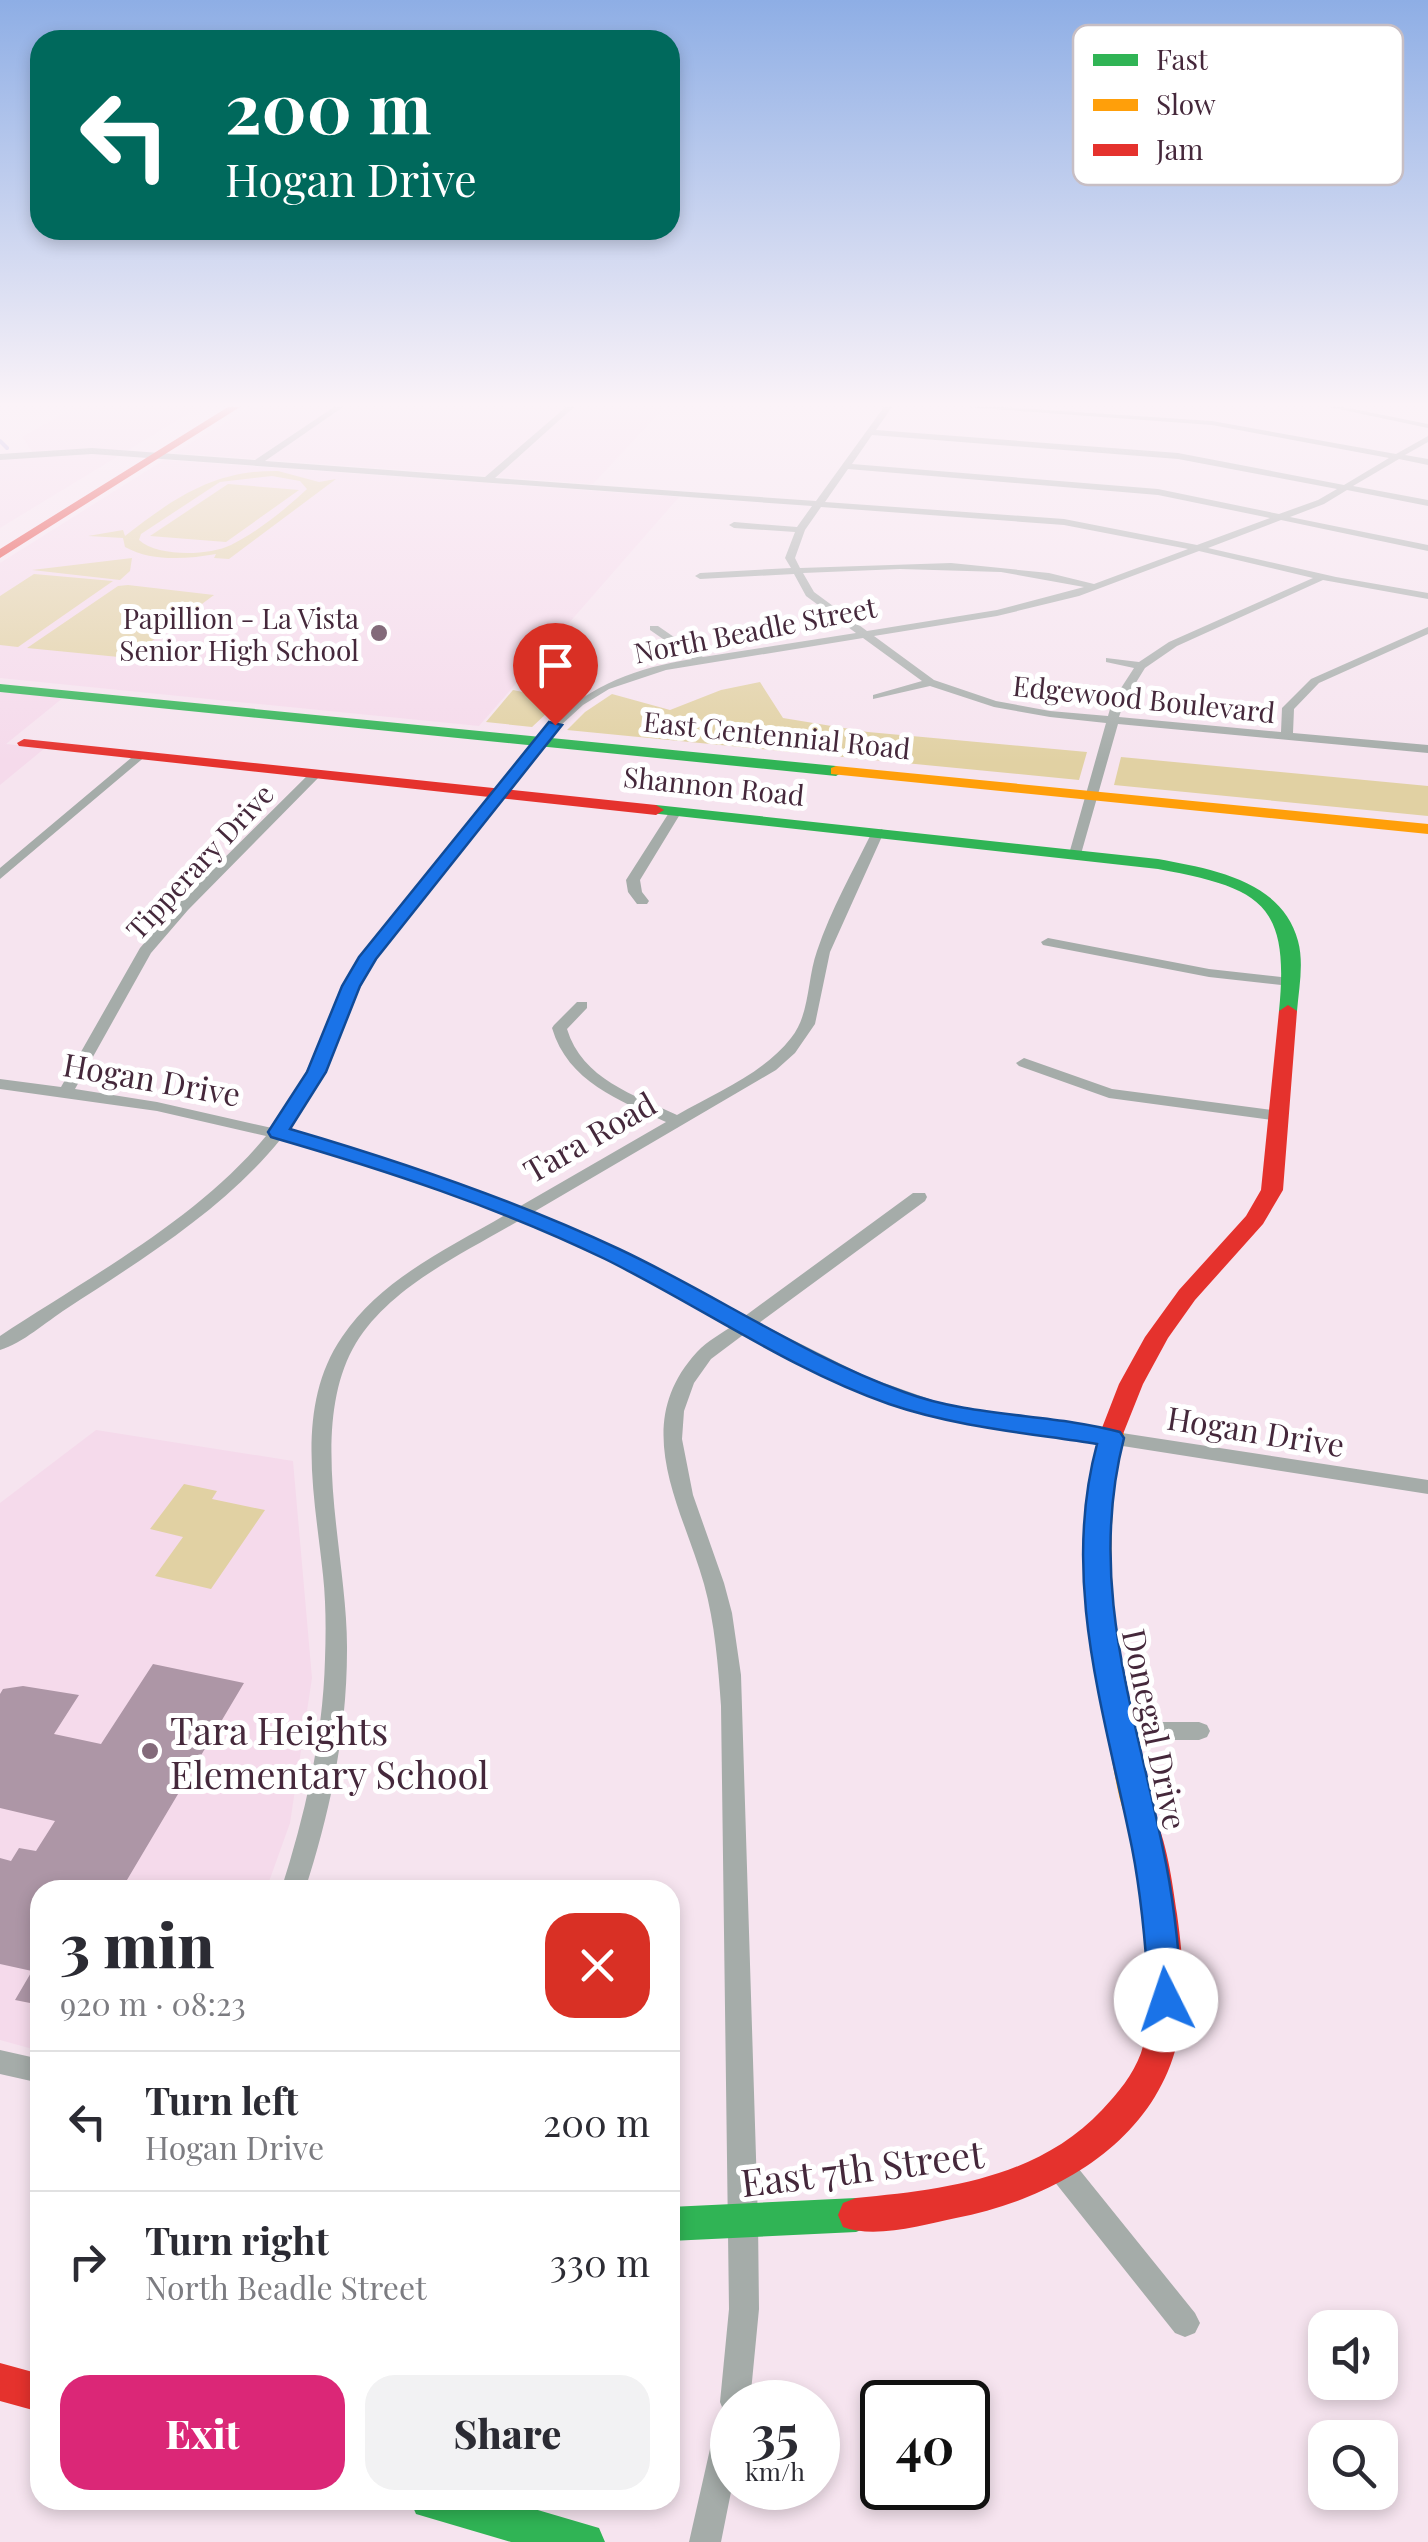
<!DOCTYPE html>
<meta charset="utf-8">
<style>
:root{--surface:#fff;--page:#f2f2f3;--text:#2b2b33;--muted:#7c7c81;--line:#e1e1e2;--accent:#db2777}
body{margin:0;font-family:"Playfair Display",serif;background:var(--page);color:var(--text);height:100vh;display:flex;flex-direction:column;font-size:38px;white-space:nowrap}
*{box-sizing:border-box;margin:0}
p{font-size:32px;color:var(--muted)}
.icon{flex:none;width:55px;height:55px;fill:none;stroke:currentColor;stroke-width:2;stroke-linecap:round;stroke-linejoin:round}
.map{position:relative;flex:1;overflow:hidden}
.details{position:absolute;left:30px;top:1880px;width:650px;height:630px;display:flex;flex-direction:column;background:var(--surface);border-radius:30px;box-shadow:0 5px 15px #0003}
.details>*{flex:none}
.top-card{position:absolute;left:30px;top:30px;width:650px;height:210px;border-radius:30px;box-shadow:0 5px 15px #0003;background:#00695c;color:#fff;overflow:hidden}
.tools{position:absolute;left:1308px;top:2310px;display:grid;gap:20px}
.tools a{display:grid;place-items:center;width:90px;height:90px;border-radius:20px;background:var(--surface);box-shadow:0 5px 15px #0003;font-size:50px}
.speed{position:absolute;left:710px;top:2380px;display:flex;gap:20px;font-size:50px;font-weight:700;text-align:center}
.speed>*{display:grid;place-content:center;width:130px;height:130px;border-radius:50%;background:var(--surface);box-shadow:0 5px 15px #0003;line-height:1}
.speed small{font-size:25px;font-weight:400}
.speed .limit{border:5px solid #111;border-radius:15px;background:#fff;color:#111}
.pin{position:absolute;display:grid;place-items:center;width:85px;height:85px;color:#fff;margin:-102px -42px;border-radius:50% 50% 50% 0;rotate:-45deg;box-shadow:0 0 10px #0007}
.pin .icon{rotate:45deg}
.me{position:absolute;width:110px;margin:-55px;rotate:356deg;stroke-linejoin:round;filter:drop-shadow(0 0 8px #0008)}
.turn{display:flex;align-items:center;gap:35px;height:210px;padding:0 30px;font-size:45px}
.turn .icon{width:130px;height:130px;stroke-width:2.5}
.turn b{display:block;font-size:70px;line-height:85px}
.round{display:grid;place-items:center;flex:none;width:105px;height:105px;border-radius:30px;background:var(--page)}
.headline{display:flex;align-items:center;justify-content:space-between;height:170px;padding:0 30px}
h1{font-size:60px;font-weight:800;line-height:75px}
.action{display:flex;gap:20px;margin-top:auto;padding:20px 30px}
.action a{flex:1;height:115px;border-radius:30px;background:var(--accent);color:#fff;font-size:40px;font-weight:800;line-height:115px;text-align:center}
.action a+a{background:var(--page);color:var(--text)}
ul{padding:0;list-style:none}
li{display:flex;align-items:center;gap:30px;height:140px;padding:0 30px;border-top:2px solid var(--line)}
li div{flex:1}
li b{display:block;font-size:38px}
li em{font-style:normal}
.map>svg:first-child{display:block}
</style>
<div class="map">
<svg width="1428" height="2542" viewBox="0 0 1428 2542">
<rect width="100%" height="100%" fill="#f6e4ef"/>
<path fill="#f5daeb" d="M75,407H199L0,528V459L33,453L22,437Z
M252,407H665L593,484L174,453Z
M164,460L679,497L479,726L0,678V563Z
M0,692L64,697L6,744L45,748L0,785Z
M96,1430L293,1461L312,1678L290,1823L266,1890H40V2051L0,2040V1503Z"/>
<path fill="#e1d1a3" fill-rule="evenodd" d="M278,471L319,482L336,479L229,559L214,558L216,554C187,559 152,562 125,547L123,538L88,536L123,530L125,536C174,498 214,470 278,471ZM272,476L300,481L307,489C287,508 256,533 231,545C208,556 158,557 139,540L141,534L220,482Z
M228,484L299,490L226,542L150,536Z
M132,558L130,571L120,580L32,570Z
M34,574L113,581L18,647L0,645V596Z
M128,585L214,595L129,658L27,648L118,586Z
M760,682L783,718L868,732L1087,752L1079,780L567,730L585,712L612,694L670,710L721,690Z
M513,690L561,700L532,727L486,722Z
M1121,757L1428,786V816L1114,785Z
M184,1484L217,1491L212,1499L265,1510L211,1589L155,1576L183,1537L150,1529Z"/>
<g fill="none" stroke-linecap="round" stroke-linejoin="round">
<path stroke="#a7a4e1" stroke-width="4" d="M0,441L7,448"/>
</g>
<path fill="#ad96a6" d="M153,1664L244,1683L121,1890H40V2005L15,2000L32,1971L0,1964V1858L11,1861L19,1848L36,1851L55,1821L0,1808V1694L3,1689L23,1686L79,1695L54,1734L101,1744Z"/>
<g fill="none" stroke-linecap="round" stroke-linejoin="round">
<path fill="#a5aca9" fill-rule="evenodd" d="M334,407H343L265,461L485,477L566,407H574L495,478L816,501L884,407H892L876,430L1178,453L1344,485L1389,458L1212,425L966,407H1002L1212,421L1396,454L1428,436V442L1405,455L1428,459V465L1399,459L1353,486L1428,500V506L1347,490L1324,504L1290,517L1428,545V551L1281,520L1208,548L1336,577L1428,593V599L1323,580L1177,646L1145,668L1124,702L1119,717L1281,732L1282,708L1311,679L1428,627V634L1319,683L1294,709L1293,733L1428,745V753L1118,724L1081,854L1075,858L1069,854L1106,723L1050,717L994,707L930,686L873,699V695L922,681L863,638L666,670L609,689L583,705L559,727L374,958L318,1080L286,1132L393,1162L517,1208L666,1122C619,1100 568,1082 552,1028L554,1025L577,1002H587V1008L567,1029C582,1079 634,1095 677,1115C715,1093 763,1074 791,1038C810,1015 807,979 817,951C831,909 853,871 872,832L882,829L884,832L830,952L815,1024L795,1053L776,1070L532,1213L615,1249L745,1316L913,1193H925L927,1197L925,1201L759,1323L867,1377L952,1407L1428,1480V1494L950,1419L854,1385L747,1332L711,1359L694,1383L684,1411L682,1439L693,1495L724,1583L732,1613L741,1675L758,2221L759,2309L750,2402H732V2487L721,2542H689L717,2418L722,2407L720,2402L729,2309L721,1706C718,1665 715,1624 704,1584C682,1506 629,1426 697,1352C707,1341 722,1333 734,1325L603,1257L520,1220C463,1254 392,1285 356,1343C306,1427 348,1556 347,1650C347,1733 330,1812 305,1890H281C305,1815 323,1738 325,1659C326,1631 326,1603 323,1575C315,1497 294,1407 342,1337C381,1279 447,1249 505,1215L382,1169L280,1140C223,1210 141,1260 66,1309C46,1322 23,1343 0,1350V1336C89,1277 198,1219 266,1136L157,1111L0,1089V1079L61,1087L140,948L178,904L313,770L323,773L188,910L151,953L75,1089L157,1102L272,1128L302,1080L361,957L551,723C593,684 636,668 692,659L650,630V626H658L703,657L856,633L806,596L794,574L700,579L695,576L700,573L791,568L785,558L795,532L734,528L729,525L734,522L797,527L812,506L92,454L0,460V454L92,448L255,460ZM872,435L1178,459L1337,489L1318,500L1279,514L1158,489L852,464ZM848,469L1158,495L1270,518L1197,545L1064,519L825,502ZM821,507L1064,525L1188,549L1094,584L1049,573L951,563L800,568L795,558L805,530ZM1199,551L1313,578L1169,642L1139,662L1106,658V662L1134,668L1112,702L1108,716L1050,711L996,701L934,680L874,636L997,616L1079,596ZM900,569L1001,572L1084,587L997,610L867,631L814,592L803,573Z
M1329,407H1343L1428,424V428Z
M137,753L147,755L0,879V868Z
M672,808L682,811L640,880L642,892L649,901L647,904H637L628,892L626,880Z
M1048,938L1209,969L1290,978L1297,982L1290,986L1209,977L1043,945L1041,942Z
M1024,1058L1112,1089L1279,1111L1287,1116L1279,1121L1109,1098L1019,1066L1016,1063Z
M1121,1722H1199L1207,1725L1210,1731L1207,1737L1199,1740H1121L1113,1737L1110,1731L1113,1725Z
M0,2050L40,2059V2083L0,2074Z
M1060,2154L1070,2158L1195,2313L1200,2323L1195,2333L1185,2337L1175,2333L1050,2176L1046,2167L1050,2158Z"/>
<path fill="#30b455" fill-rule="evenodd" d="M0,684L836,766L844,771L836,776L0,692Z
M656,805L1158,859C1211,869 1282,880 1298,941C1304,963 1299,988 1297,1011L1288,1017L1279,1011C1290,902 1260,888 1158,869L650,813L648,810Z
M856,2198L869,2203L874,2215L869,2227L856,2232L670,2241V2207Z
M410,2500H504L599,2528L605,2542H511L416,2514Z"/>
<path fill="#ff9f0a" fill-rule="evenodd" d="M836,766L1428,824V834L831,774V768Z
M1112,1425L1124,1433C1094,1572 1123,1684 1156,1819L1152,1827L1141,1831L1130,1827C1118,1804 1115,1772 1109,1746C1085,1637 1074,1542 1100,1433Z"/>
<path fill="#e5322d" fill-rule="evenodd" d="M228,407H240L0,558V549Z
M24,739L656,805L664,810L656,815L19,746L17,743Z
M1288,1005L1297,1011L1283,1190L1263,1224L1195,1300L1168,1338L1143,1384L1121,1439H1103L1100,1433L1119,1384L1145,1337L1179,1290L1246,1216L1261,1190L1279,1011Z
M1141,1807L1152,1811C1167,1840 1172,1881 1177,1914C1183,1958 1188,2007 1175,2051C1147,2148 1048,2200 956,2218C923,2225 875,2239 843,2227L838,2215L843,2203L856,2198C944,2190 1038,2178 1102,2110C1118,2093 1133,2075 1141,2053C1165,1979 1143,1892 1126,1819L1130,1811Z
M0,2363L40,2374V2412L0,2401Z"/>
</g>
<linearGradient id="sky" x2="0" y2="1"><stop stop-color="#8eaee5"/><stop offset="0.53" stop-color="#fbf3f8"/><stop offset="1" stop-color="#fbf3f8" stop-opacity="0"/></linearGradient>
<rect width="1428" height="763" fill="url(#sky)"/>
<path fill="#1a73e8" stroke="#114b97" stroke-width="2.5" d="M549,722L562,725L376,959L360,986L326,1072L290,1129C403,1162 512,1199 619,1249C715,1294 804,1356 904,1392C973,1418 1050,1413 1120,1432L1124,1438C1087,1582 1134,1708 1163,1849C1174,1899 1179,1949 1182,2000L1178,2010L1166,2014L1154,2010L1149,2000C1146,1948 1142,1899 1132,1848C1105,1714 1060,1581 1097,1444C1028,1433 956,1427 889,1404C789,1369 700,1306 605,1259C498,1207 385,1170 271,1137L268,1132L307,1072L342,986L359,957Z"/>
<g fill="#836a7a" stroke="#fff" stroke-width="4">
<circle cx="379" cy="633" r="10"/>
<circle cx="150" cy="1751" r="10"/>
</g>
<g text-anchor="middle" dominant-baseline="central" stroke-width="10" stroke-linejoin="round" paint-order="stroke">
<g font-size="28" fill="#45283b" stroke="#fff" text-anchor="end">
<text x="359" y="617">Papillion - La Vista<tspan x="359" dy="32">Senior High School</tspan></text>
</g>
<g font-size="28" fill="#45283b" stroke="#fff">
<text transform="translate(755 629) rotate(-11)">North Beadle Street</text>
<text transform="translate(1144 698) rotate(6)">Edgewood Boulevard</text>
<text transform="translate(777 734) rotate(6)">East Centennial Road</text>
<text transform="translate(714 785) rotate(6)">Shannon Road</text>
<text transform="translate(199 861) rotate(-47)">Tipperary Drive</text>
</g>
<g font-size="32" fill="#45283b" stroke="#fff">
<text transform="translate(152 1078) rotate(10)">Hogan Drive</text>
<text transform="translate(589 1136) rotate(-30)">Tara Road</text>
<text transform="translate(1256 1430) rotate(9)">Hogan Drive</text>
<text transform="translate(1156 1729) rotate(78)">Donegal Drive</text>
</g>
<g font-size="38" fill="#45283b" stroke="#fff" text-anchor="start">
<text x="170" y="1729">Tara Heights<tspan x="170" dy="44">Elementary School</tspan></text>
</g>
<g font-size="38" fill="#45283b" stroke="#fff">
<text transform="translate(862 2167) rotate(-7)">East 7th Street</text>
</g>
</g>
<rect x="1073" y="25" width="330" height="160" rx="15" fill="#fff" stroke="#c7bec4" stroke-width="2.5"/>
<rect x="1093" y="54" width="45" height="12" fill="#30b455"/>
<rect x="1093" y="99" width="45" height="12" fill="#ff9f0a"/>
<rect x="1093" y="144" width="45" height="12" fill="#e5322d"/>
<g font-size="28" fill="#45283b">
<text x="1156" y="70">Fast</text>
<text x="1156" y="115">Slow</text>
<text x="1156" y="160">Jam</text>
</g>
</svg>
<div class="tools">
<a><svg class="icon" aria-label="sound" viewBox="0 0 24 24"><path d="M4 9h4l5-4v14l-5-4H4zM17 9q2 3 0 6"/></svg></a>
<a><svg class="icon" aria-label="search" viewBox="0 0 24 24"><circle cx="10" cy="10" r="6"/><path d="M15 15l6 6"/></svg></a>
</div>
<div class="speed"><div>35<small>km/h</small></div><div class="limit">40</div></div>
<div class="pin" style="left:555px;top:725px;background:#d93025"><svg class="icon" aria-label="arrive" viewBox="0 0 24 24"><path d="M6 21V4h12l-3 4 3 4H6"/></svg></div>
<svg class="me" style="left:1166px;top:2000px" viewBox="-20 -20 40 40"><circle r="19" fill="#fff"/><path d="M0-13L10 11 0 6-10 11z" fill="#1a73e8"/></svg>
<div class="top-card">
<div class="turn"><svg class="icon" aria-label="left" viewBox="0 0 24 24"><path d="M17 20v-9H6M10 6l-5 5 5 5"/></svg><div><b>200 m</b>Hogan Drive</div></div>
</div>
<section class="details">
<div class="headline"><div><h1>3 min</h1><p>920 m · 08:23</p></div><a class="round" style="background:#d93025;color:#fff"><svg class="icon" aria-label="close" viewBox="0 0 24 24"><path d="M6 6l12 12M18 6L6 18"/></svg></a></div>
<ul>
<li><svg class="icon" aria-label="left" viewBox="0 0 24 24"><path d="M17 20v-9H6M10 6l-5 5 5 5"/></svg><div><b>Turn left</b><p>Hogan Drive</p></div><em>200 m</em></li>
<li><svg class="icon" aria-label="right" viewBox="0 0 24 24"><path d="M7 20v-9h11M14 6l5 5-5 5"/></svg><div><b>Turn right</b><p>North Beadle Street</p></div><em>330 m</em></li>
</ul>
<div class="action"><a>Exit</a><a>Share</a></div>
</section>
</div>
